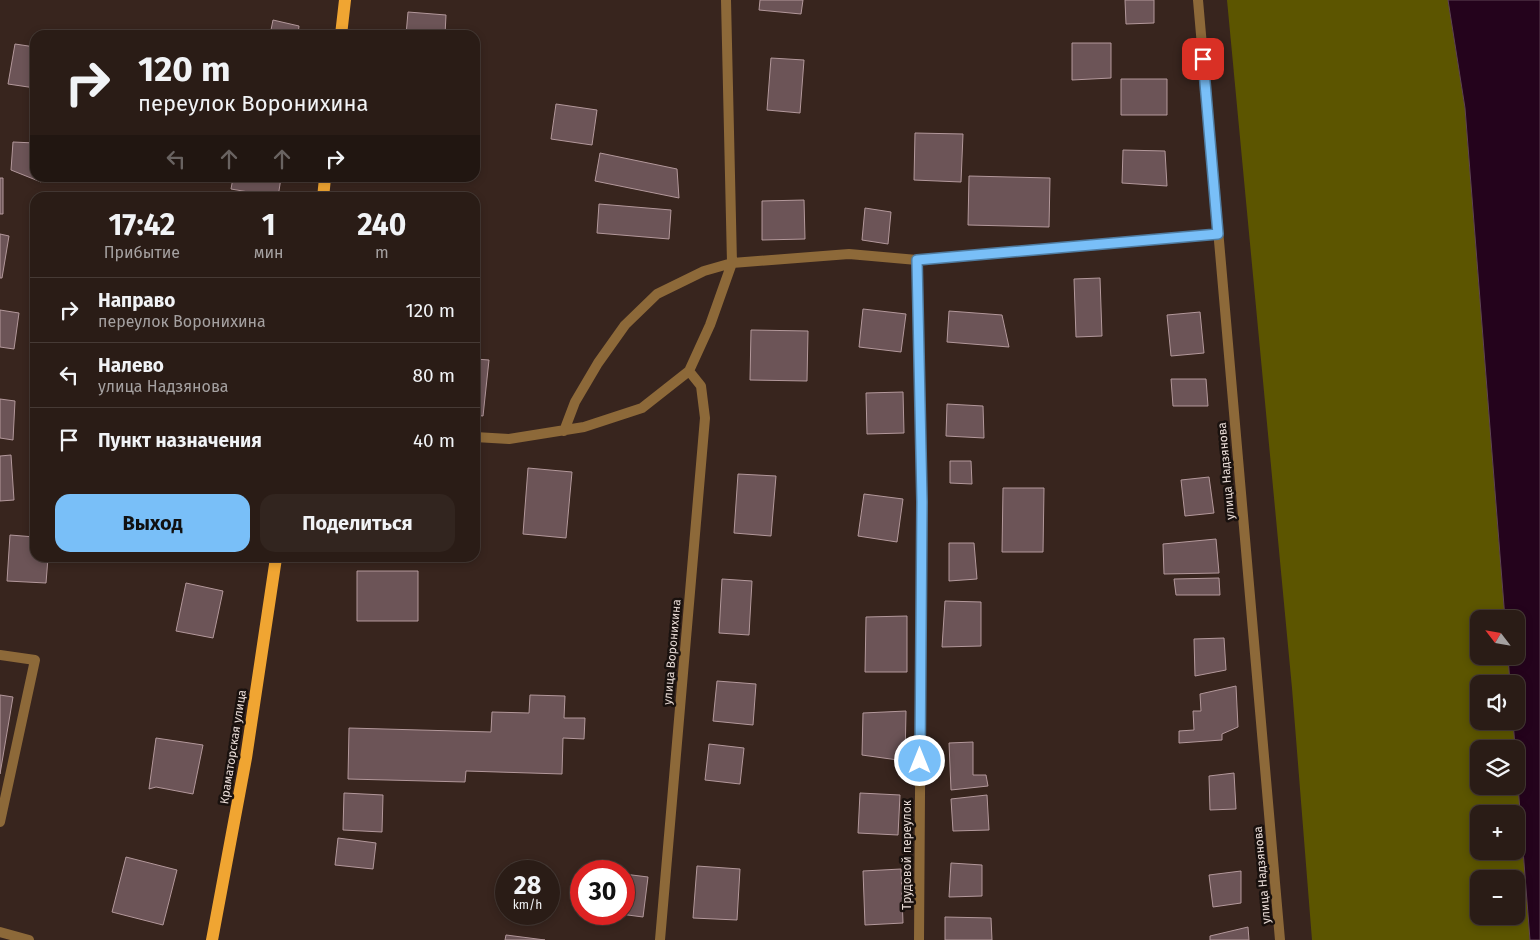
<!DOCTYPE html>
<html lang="ru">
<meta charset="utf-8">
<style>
:root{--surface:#2a1c16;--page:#32251f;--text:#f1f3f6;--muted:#a5a1a1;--line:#463a35;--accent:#79bff8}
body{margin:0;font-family:"Fira Sans",sans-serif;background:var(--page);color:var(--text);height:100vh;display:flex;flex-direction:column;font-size:19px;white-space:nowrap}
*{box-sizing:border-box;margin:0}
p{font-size:16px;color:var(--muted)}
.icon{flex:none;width:28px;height:28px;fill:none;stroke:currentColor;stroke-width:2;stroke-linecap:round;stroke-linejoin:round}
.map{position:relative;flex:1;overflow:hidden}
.panel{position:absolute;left:30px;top:192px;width:450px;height:370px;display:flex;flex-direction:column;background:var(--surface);border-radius:15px;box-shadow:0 2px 8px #0003,0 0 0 1px var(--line)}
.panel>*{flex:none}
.banner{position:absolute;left:30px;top:30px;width:450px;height:152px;border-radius:15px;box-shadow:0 2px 8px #0003,0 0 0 1px var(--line);background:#2a1c16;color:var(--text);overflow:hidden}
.needle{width:32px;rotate:301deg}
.buttons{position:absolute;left:1470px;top:610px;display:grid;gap:10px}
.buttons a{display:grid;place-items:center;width:55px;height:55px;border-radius:10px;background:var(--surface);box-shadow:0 2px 8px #0003,0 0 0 1px var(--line);font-size:25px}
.speed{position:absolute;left:495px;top:860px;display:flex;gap:10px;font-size:25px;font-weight:700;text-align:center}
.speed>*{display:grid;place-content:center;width:65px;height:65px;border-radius:50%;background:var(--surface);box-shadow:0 2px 8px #0003,0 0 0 1px var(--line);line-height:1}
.speed small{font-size:12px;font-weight:400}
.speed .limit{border:8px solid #d22;background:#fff;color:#111}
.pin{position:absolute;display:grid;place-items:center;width:42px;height:42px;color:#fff;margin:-21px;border-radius:10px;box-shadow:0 2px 8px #0006}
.me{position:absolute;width:55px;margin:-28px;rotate:0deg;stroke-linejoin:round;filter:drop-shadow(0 0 4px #0008)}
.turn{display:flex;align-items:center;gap:18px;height:105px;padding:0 25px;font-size:22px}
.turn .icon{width:65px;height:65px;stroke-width:2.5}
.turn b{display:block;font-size:35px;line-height:42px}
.lanes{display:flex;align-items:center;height:48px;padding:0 25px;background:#0003;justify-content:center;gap:25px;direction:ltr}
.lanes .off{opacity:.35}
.eta{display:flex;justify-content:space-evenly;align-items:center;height:85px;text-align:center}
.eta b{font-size:30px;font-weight:700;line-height:35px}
.cta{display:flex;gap:10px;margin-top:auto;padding:10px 25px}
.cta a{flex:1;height:58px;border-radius:15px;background:var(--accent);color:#111;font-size:20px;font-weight:700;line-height:58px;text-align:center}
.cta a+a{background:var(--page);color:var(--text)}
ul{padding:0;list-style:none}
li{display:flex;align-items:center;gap:15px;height:65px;padding:0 25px;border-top:1px solid var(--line)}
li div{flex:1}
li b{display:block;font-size:19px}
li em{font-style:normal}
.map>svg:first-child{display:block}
</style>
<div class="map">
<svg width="1540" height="940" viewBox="0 0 1540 940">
<rect width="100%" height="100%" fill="#38251e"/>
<path fill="#5c5500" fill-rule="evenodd" d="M1227,0H1448L1465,108L1505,619H1479V656H1508L1510,684H1479V721H1513L1515,749H1479V786H1516V762L1530,940H1312L1292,688ZM1479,814H1516V851H1479ZM1479,879H1516V916H1479Z"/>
<path fill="#24031c" stroke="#5f4454" d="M1448,0H1540V940H1530L1513,721H1516V684H1510L1508,656H1516V619H1505L1465,108Z"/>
<path fill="#6c5457" stroke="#b3989b" d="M760,0H803L801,14L759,10Z
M1125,0H1154V23L1126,24Z
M408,12L446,15L445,35H406Z
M273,20L299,26L298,35H270Z
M1072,43H1111V78L1072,80Z
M15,44L35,47V88L8,84Z
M771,58L804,60L800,113L767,110Z
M1121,79H1167V115H1121Z
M556,104L597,110L592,145L551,139Z
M915,133L963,134L961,182L914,180Z
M13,142L35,143V178H41V182L11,170Z
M1123,150L1165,151L1167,186L1122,183Z
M600,153L677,169L679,198L595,181Z
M969,176L1050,178L1049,227L968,225Z
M0,178H3V214H0Z
M233,178H281L278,197L231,189Z
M804,200L805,239L762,240V201Z
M599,204L671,210L669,239L597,233Z
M865,208L891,212L888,244L862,240Z
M0,234L9,236L2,278H0Z
M1100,278L1102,336L1076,337L1074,279Z
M863,309L906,314L901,352L859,347Z
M0,310L19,313L14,349L0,347Z
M949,311L1002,315L1009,347L947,342Z
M1200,312L1204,353L1171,356L1167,315Z
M751,330L808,331L807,381L750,380Z
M475,359L489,360L483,416L475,415Z
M1171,379H1206L1208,406H1173Z
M903,392L904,433L867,434L866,393Z
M0,399L15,401L13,440L0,438Z
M947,404L983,406L984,438L946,436Z
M11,455L14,500L0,501V456Z
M950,461H971L972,484L950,483Z
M528,468L572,472L566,538L523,534Z
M738,474L776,476L771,536L734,533Z
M1209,477L1214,513L1185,516L1181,480Z
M1003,488H1044L1043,552H1002Z
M864,494L903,499L897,542L858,536Z
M10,535L35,537V558H48L46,583L7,581Z
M1216,539L1219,573L1164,574L1163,544Z
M949,543H974L977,579L949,581Z
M357,571H418V621H357Z
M1219,578L1220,595H1176L1174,579Z
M722,579L752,581L749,635L719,633Z
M186,583L223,591L213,638L176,631Z
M945,601L981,602V646L942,647Z
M907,616V672H865L866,617Z
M1224,638L1226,670L1195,676L1194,639Z
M717,681L756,684L753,725L713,721Z
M1236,686L1238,727L1222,734V740L1179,743V731L1194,730L1193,711H1201L1200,694Z
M0,695L13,697L0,774Z
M530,695L565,696L564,718H585L584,739L563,738L562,774L466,771L465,782L348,779L349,728L491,732L492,712L529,713Z
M906,711L905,761L862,755L863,713Z
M156,738L203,745L193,794L156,787L149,789Z
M973,742V775H986L988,786L951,790L949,743Z
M709,744L744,748L740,784L705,780Z
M1234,773L1236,809L1210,810L1209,776Z
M344,793L383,795L382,832L343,830Z
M860,793L900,795L898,835L858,833Z
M987,795L989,830L953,831L951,799Z
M338,838L376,843L373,869L335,865Z
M126,857L177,870L163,925L112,912Z
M951,863L982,865V896L949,897Z
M697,866L740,869L737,920L693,918Z
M901,869L903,923L865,925L863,871Z
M1241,871V903L1213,907L1209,875Z
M624,874L648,877L643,917L620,914H624Z
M945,917L991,918L992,940H945Z
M1248,927L1249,940H1210V936Z
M506,935L545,940H505Z"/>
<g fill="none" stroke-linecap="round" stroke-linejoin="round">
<path stroke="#8d6939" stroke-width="10" d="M1198,0L1280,940
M917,260L922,502L919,940
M564,431L575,402L598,363L625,325L657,294L704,271L732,263L849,254L917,260L1218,234
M475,437L509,439L584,427L642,408L689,371L710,325L732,263L726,0
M0,655L35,660L0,822
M0,932L29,940
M660,940L705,418L701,386L689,371"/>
<path stroke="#f0a532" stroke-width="12" d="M341,35L345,0
M323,198L325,178
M212,940L246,758L276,558"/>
</g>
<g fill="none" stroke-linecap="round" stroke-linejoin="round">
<defs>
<path id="route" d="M920,761L922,502L917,260L1218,234L1203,59"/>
</defs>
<use href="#route" stroke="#4f7ca1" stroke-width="12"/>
<use href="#route" stroke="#79bff8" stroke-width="9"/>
</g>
<g text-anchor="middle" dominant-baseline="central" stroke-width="5" stroke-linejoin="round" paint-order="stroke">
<g font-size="12" fill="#e8dbd6" stroke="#19110e">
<text transform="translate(1226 471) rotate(-95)">улица Надзянова</text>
<text transform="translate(672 652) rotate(-85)">улица Воронихина</text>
<text transform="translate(233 747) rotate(-81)">Краматорская улица</text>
<text transform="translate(907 855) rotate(-90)">Трудовой переулок</text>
<text transform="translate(1262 875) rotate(-95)">улица Надзянова</text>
</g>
</g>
</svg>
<div class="buttons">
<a><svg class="needle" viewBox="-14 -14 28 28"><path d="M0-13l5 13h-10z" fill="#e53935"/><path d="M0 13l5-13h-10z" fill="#a5a1a1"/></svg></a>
<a><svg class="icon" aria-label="sound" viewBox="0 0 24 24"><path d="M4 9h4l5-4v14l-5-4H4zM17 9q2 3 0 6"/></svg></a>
<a><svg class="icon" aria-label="layers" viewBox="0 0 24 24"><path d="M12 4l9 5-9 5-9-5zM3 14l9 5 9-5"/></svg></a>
<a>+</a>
<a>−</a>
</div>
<div class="speed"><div>28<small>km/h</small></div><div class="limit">30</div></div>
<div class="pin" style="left:1203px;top:59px;background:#d93025"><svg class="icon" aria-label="arrive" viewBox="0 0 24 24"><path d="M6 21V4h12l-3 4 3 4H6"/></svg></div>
<svg class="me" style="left:920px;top:761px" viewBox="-20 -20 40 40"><circle r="17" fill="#79bff8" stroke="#fff" stroke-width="3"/><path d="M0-11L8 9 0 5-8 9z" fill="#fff"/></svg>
<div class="banner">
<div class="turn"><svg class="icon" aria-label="right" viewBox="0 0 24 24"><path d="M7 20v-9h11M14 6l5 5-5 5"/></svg><div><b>120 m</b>переулок Воронихина</div></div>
<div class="lanes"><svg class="icon off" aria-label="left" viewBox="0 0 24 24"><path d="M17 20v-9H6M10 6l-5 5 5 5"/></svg><svg class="icon off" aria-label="ahead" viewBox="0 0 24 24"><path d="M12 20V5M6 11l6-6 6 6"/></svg><svg class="icon off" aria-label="ahead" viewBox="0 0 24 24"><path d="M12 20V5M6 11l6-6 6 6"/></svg><svg class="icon" aria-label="right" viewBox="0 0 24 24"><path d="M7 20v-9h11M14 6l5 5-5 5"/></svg></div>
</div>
<section class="panel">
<div class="eta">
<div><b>17:42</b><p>Прибытие</p></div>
<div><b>1</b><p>мин</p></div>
<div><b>240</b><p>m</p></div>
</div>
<ul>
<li><svg class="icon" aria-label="right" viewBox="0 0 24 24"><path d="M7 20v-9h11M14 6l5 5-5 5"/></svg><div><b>Направо</b><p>переулок Воронихина</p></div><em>120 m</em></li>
<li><svg class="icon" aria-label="left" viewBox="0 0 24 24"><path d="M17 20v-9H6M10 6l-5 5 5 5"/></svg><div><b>Налево</b><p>улица Надзянова</p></div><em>80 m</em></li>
<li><svg class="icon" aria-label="arrive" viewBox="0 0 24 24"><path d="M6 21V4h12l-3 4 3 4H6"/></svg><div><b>Пункт назначения</b></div><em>40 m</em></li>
</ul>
<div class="cta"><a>Выход</a><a>Поделиться</a></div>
</section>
</div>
